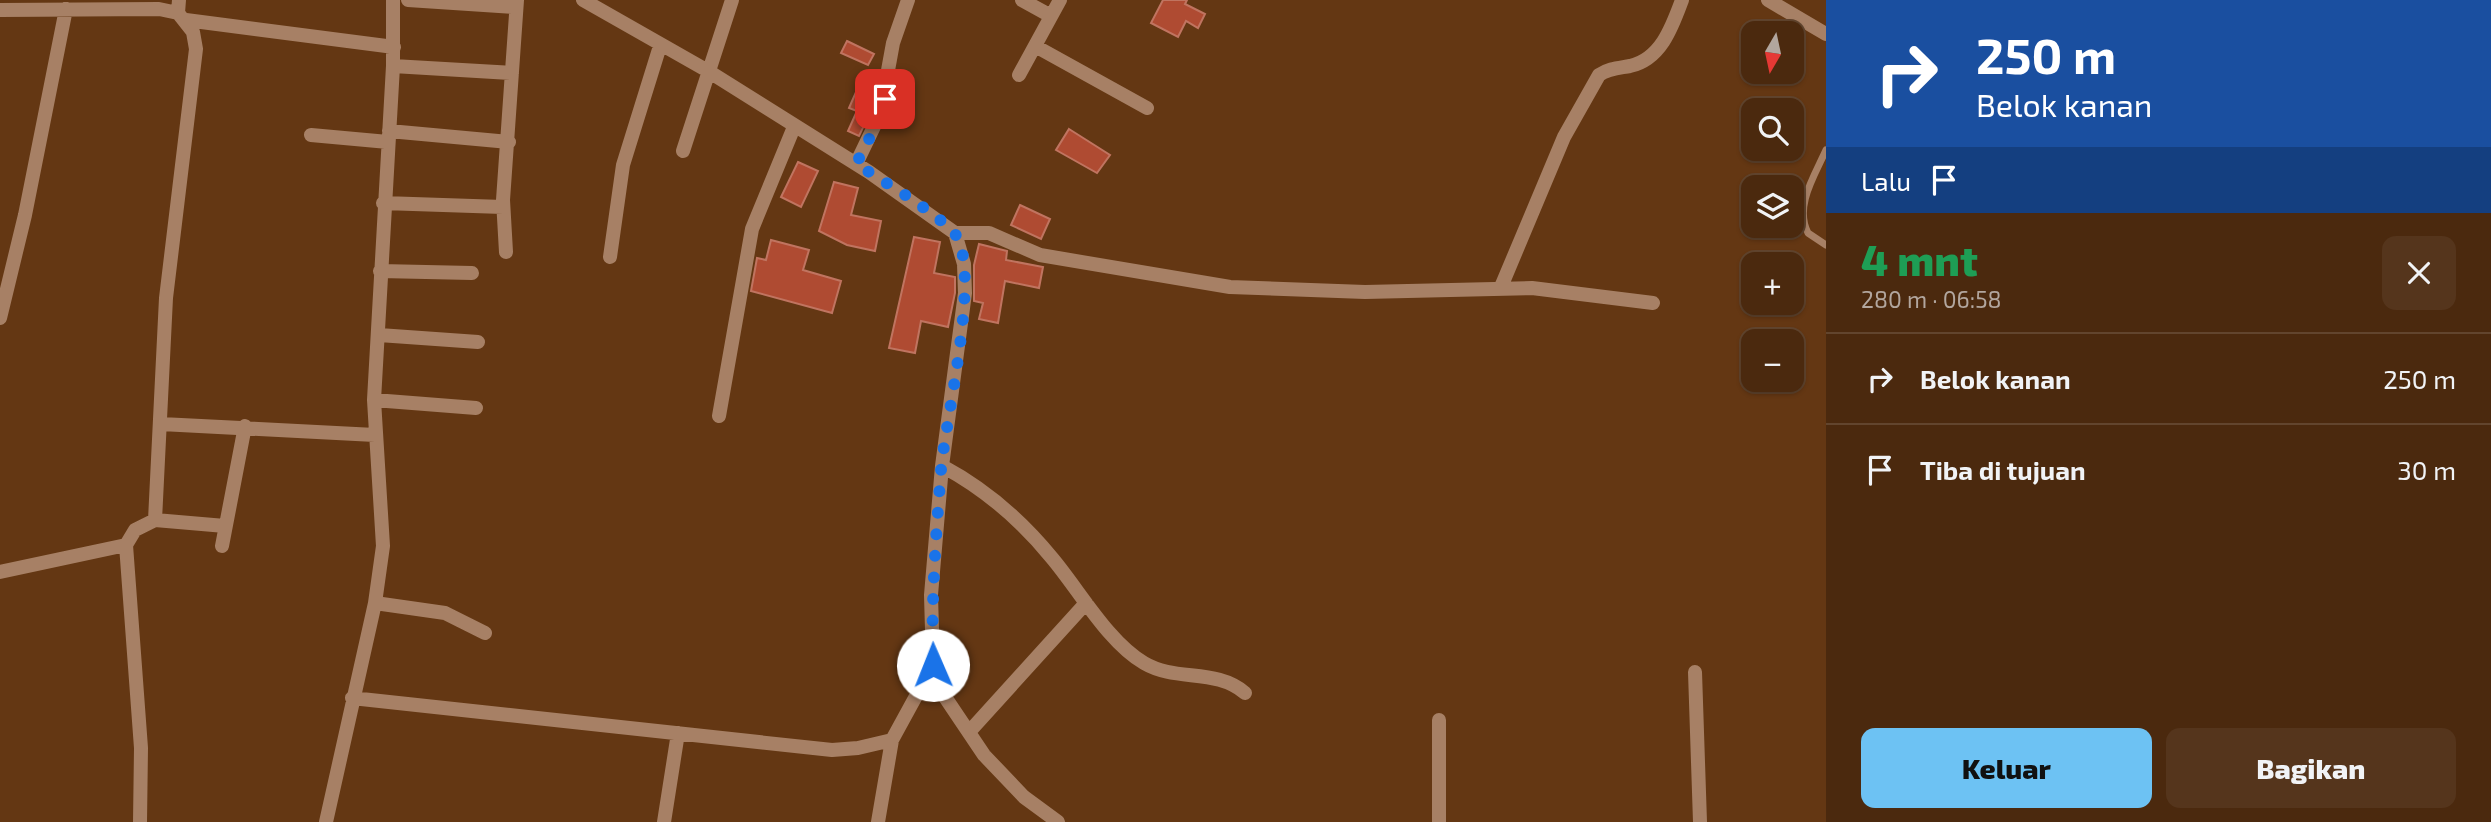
<!DOCTYPE html>
<html lang="id">
<meta charset="utf-8">
<style>
:root{--surface:#4b290e;--page:#55351c;--text:#f1f3f6;--muted:#b2a69e;--line:#62452e;--accent:#6dc2f3}
body{margin:0;font-family:"Exo 2",sans-serif;background:var(--page);color:var(--text);height:100vh;display:flex;flex-direction:column;font-size:26px;white-space:nowrap}
*{box-sizing:border-box;margin:0}
p{font-size:23px;color:var(--muted)}
.icon{flex:none;width:38px;height:38px;fill:none;stroke:currentColor;stroke-width:2;stroke-linecap:round;stroke-linejoin:round}
.map{position:relative;flex:1;overflow:hidden}
.panel{display:flex;flex-direction:column;background:var(--surface);width:665px}
.panel>*{flex:none}
.banner{background:#1a4fa0;color:#fff;overflow:hidden}
.needle{width:46px;rotate:189deg}
.buttons{position:absolute;left:1741px;top:21px;display:grid;gap:14px}
.buttons a{display:grid;place-items:center;width:63px;height:63px;border-radius:14px;background:var(--surface);box-shadow:0 2px 5px #0004,0 0 0 2px var(--line);font-size:35px}
.pin{position:absolute;display:grid;place-items:center;width:60px;height:60px;color:#fff;margin:-30px;border-radius:14px;box-shadow:0 4px 10px #0006}
.me{position:absolute;width:77px;margin:-38px;rotate:359deg;stroke-linejoin:round;filter:drop-shadow(0 0 5px #0008)}
.turn{display:flex;align-items:center;gap:24px;height:147px;padding:0 35px;font-size:32px}
.turn .icon{width:91px;height:91px;stroke-width:2.5}
.turn b{display:block;font-size:49px;line-height:60px}
.then{display:flex;align-items:center;height:66px;padding:0 35px;background:#0003;gap:14px;font-size:26px}
.round{display:grid;place-items:center;flex:none;width:74px;height:74px;border-radius:14px;background:var(--page)}
.headline{display:flex;align-items:center;justify-content:space-between;height:119px;padding:0 35px}
h1{font-size:42px;font-weight:800;line-height:52px;color:#1e9e55}
.cta{display:flex;gap:14px;margin-top:auto;padding:14px 35px}
.cta a{flex:1;height:80px;border-radius:14px;background:var(--accent);color:#111;font-size:28px;font-weight:800;line-height:80px;text-align:center}
.cta a+a{background:var(--page);color:var(--text)}
ul{padding:0;list-style:none}
li{display:flex;align-items:center;gap:21px;height:91px;padding:0 35px;border-top:2px solid var(--line)}
li div{flex:1}
li b{display:block;font-size:26px}
li em{font-style:normal}
main{display:flex;flex:1;min-height:0}
.map>svg:first-child{display:block}
</style>
<main>
<div class="map">
<svg width="1826" height="822" viewBox="0 0 1826 822">
<rect width="100%" height="100%" fill="#643713"/>
<path fill="#af4b32" stroke="#c07460" stroke-width="2" d="M1163,0H1187L1185,4L1205,14L1198,28L1186,21L1178,37L1151,23Z
M847,41L874,54L868,65L841,53Z
M860,83L875,90L871,111L859,136L848,131L857,111L849,108Z
M1069,129L1110,155L1097,173L1056,150Z
M798,162L818,171L801,207L781,197Z
M834,182L858,188L851,215L881,221L875,251L847,245L819,231Z
M1020,205L1050,219L1041,239L1011,225Z
M914,237L940,242L934,273L955,277V293L948,327L921,321L915,353L889,348Z
M771,240L809,250L803,270L841,281L832,313L751,291L757,258L766,260Z
M979,244L1007,251L1006,260L1043,267L1039,288L1005,281L998,323L979,319L983,303L974,301V265Z"/>
<g fill="none" stroke-linecap="round" stroke-linejoin="round">
<path stroke="#a78065" stroke-width="7" d="M1826,150C1815,175 1794,206 1808,233L1826,245"/>
<path stroke="#a78065" stroke-width="14" d="M408,0L516,7
M583,0L708,71L869,172L955,233L964,264L965,293L942,466L931,595L933,665L945,697L984,755L1024,797L1058,822
M1022,0L1051,16
M1768,0L1826,34
M0,10L159,9L178,13L179,0
M186,20L394,47
M1035,46L1147,108
M393,66L512,73
M1019,75L1060,0
M389,131L509,142
M311,135L388,142
M683,151L732,0
M856,164L880,114L893,43L908,0
M383,203L503,207
M955,233H989L1040,255L1230,287L1365,292L1532,288L1653,303
M506,252L503,200L517,0
M610,257L623,165L660,46
M380,271L472,273
M1501,287L1564,137L1599,75C1609,68 1619,68 1630,66C1661,59 1672,27 1682,0
M0,318L25,215L66,9
M379,335L478,342
M374,400L476,408
M719,416L752,229L794,127
M161,424L375,435
M942,466C985,489 1021,520 1052,558C1079,590 1108,642 1144,663C1176,682 1216,668 1245,693
M155,520L225,526
M126,545L135,530L155,520L166,298L196,49L193,32L178,13
M222,546L245,426
M0,572L126,545L141,748L140,822
M375,603L445,613L485,633
M1695,672L1700,822
M352,698L832,750L858,748L892,740
M969,732L1086,603
M326,822L375,603L383,546L374,400L393,66V0
M664,822L678,733
M878,822L892,740L933,665
M1439,822V720"/>
</g>
<g fill="none" stroke-linecap="round" stroke-linejoin="round">
<path stroke="#1a73e8" stroke-width="12" stroke-dasharray="0 21.6" d="M885,99L877,124L856,164C876,176 944,218 955,234C982,271 945,421 941,470C936,535 931,600 933,665"/>
</g>
</svg>
<div class="buttons">
<a><svg class="needle" viewBox="-14 -14 28 28"><path d="M0-13l5 13h-10z" fill="#e53935"/><path d="M0 13l5-13h-10z" fill="#b2a69e"/></svg></a>
<a><svg class="icon" aria-label="search" viewBox="0 0 24 24"><circle cx="10" cy="10" r="6"/><path d="M15 15l6 6"/></svg></a>
<a><svg class="icon" aria-label="layers" viewBox="0 0 24 24"><path d="M12 4l9 5-9 5-9-5zM3 14l9 5 9-5"/></svg></a>
<a>+</a>
<a>−</a>
</div>
<div class="pin" style="left:885px;top:99px;background:#d93025"><svg class="icon" aria-label="arrive" viewBox="0 0 24 24"><path d="M6 21V4h12l-3 4 3 4H6"/></svg></div>
<svg class="me" style="left:933px;top:665px" viewBox="-20 -20 40 40"><circle r="19" fill="#fff"/><path d="M0-13L10 11 0 6-10 11z" fill="#1a73e8"/></svg>
</div>
<section class="panel">
<div class="banner">
<div class="turn"><svg class="icon" aria-label="right" viewBox="0 0 24 24"><path d="M7 20v-9h11M14 6l5 5-5 5"/></svg><div><b>250 m</b>Belok kanan</div></div>
<div class="then">Lalu<svg class="icon" aria-label="arrive" viewBox="0 0 24 24"><path d="M6 21V4h12l-3 4 3 4H6"/></svg></div>
</div>
<div class="headline"><div><h1>4 mnt</h1><p>280 m · 06:58</p></div><a class="round"><svg class="icon" aria-label="close" viewBox="0 0 24 24"><path d="M6 6l12 12M18 6L6 18"/></svg></a></div>
<ul>
<li><svg class="icon" aria-label="right" viewBox="0 0 24 24"><path d="M7 20v-9h11M14 6l5 5-5 5"/></svg><div><b>Belok kanan</b></div><em>250 m</em></li>
<li><svg class="icon" aria-label="arrive" viewBox="0 0 24 24"><path d="M6 21V4h12l-3 4 3 4H6"/></svg><div><b>Tiba di tujuan</b></div><em>30 m</em></li>
</ul>
<div class="cta"><a>Keluar</a><a>Bagikan</a></div>
</section>
</main>
